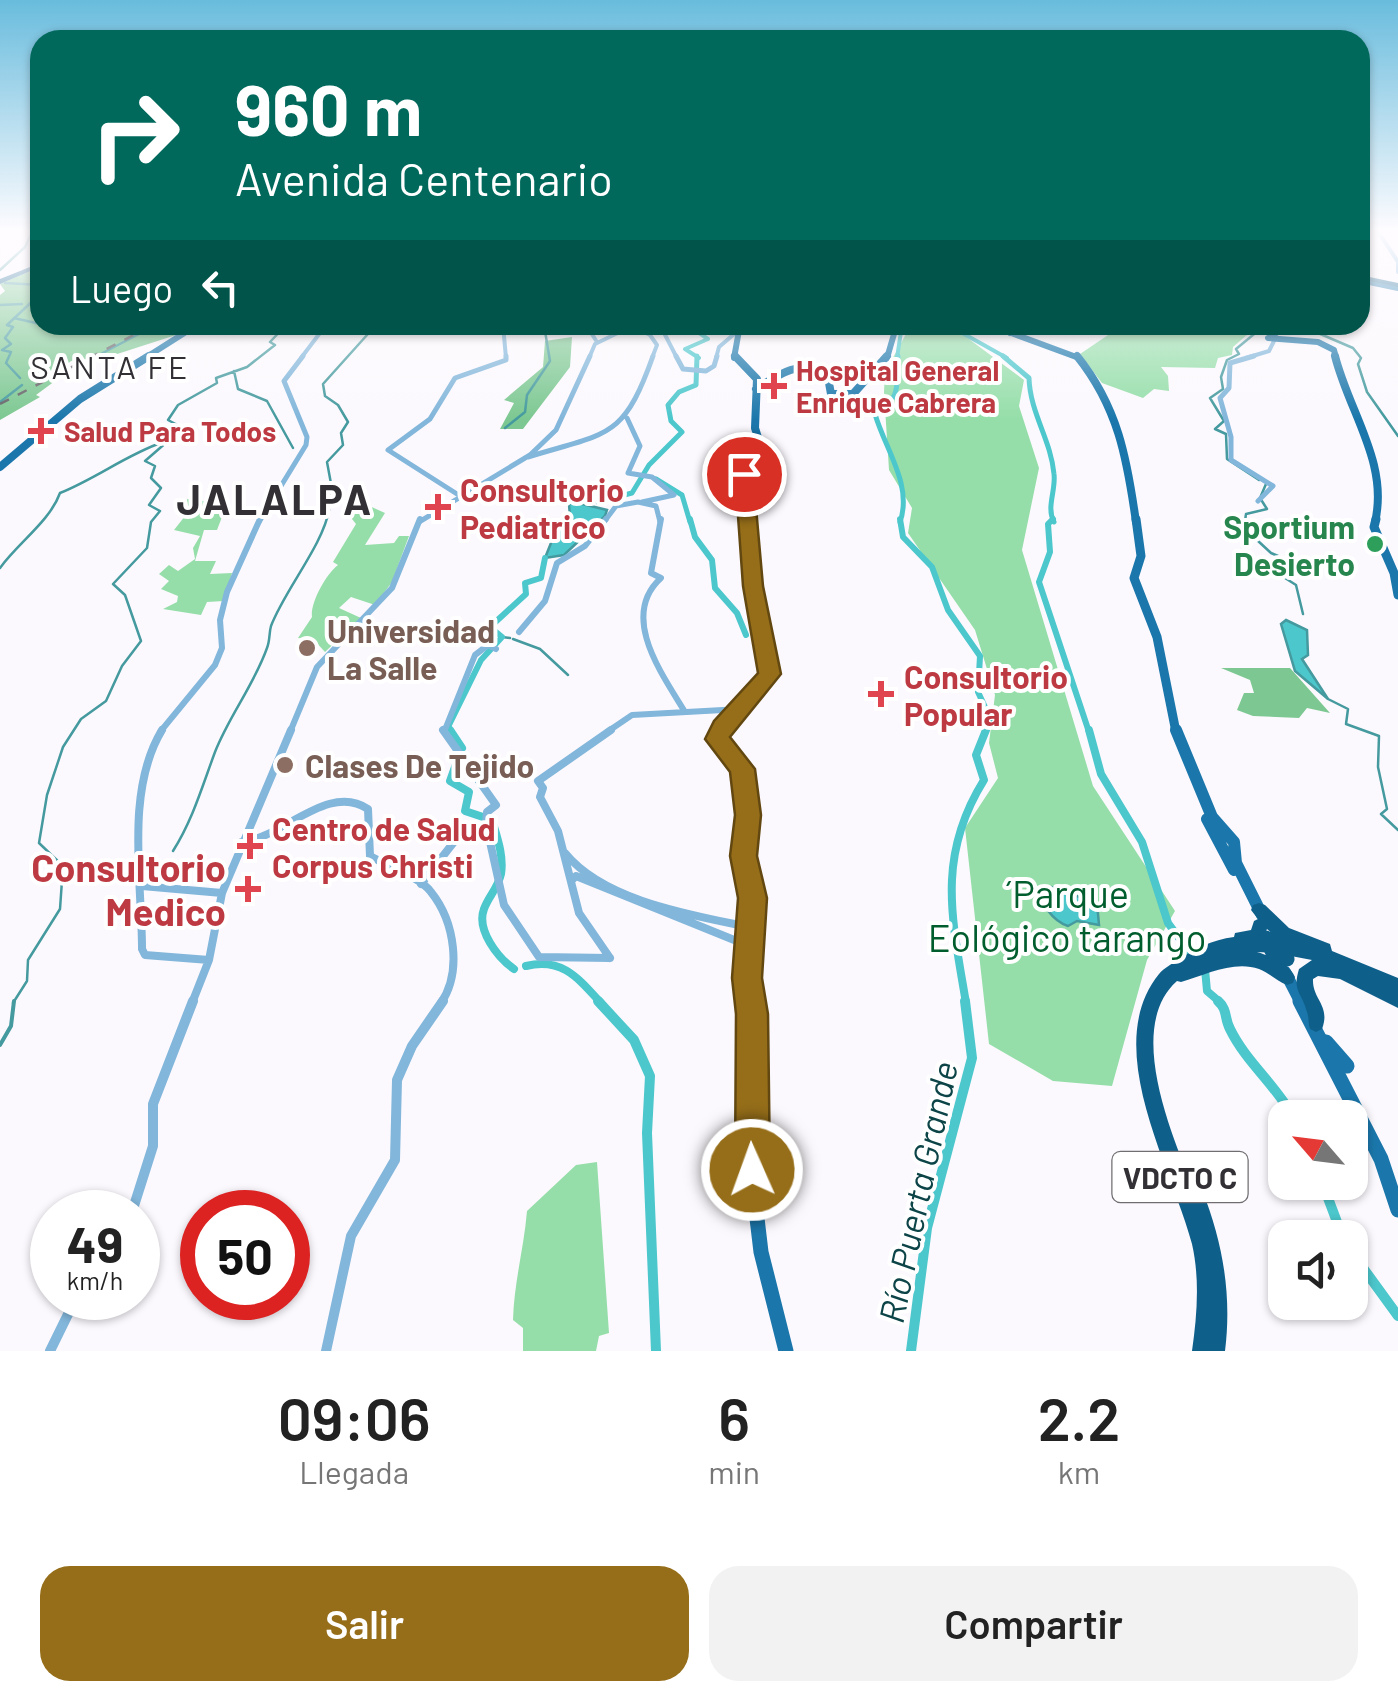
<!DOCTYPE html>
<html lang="es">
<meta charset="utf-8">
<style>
:root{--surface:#fff;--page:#f2f2f2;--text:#222;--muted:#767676;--accent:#966e19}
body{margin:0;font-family:Barlow,sans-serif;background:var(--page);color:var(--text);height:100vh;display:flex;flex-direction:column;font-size:38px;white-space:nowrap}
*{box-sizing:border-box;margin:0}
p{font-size:32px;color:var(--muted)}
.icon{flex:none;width:55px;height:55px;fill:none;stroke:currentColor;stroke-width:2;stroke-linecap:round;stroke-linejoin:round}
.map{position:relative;height:1351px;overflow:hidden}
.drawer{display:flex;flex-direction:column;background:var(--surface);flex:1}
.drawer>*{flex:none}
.banner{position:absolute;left:30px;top:30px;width:1340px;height:305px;border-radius:30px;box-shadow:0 2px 8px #0004;background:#00695c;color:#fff;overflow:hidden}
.needle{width:65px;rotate:298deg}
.buttons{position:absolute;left:1268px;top:1100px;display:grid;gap:20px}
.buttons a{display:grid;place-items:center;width:100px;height:100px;border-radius:20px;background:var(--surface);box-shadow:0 2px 8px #0004;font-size:50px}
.speed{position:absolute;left:30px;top:1190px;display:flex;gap:20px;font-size:50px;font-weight:700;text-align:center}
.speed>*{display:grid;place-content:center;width:130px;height:130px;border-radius:50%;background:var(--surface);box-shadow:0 2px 8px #0004;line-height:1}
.speed small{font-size:25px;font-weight:400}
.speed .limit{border:15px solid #d22;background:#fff;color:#111}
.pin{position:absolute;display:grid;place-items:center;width:85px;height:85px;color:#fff;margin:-42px;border:5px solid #fff;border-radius:50%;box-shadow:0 2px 10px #0007}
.me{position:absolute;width:110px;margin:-55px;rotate:358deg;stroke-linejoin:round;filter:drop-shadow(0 0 8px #0008)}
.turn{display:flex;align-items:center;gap:35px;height:210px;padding:0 40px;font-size:45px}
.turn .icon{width:130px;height:130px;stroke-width:2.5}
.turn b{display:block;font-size:70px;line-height:85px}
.then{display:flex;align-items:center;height:95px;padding:0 40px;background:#0003;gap:20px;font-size:38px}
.eta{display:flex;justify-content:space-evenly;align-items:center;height:170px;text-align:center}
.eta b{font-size:60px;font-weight:600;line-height:70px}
.primary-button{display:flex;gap:20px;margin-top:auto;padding:20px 40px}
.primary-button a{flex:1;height:115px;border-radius:30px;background:var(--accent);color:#fff;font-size:40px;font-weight:600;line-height:115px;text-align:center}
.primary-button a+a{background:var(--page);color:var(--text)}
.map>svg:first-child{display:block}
</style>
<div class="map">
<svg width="1398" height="1351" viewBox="0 0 1398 1351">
<rect width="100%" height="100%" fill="#fcf9fe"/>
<path fill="#95dea9" d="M911,325H950L1024,380L1019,406L1039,468L1022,550L1093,786L1175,911L1147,960L1112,1086L1053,1081L989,1044L965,828L998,778L989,743L995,695L975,630L908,533L912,508L889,470L884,392L885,372Z
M1085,325H1250L1255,328L1233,347L1232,355L1218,358L1215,368L1161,367L1168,376L1169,391L1154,389L1143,398L1102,383L1080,354L1111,333Z
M187,499L227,504L217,530H204L195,561H216L210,574L232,573L224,601L207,602L201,615L163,609L177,602L178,596L161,589L169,581L159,574L169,565L178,571L195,559L193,548L200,536L174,530L189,511Z
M365,504L385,513L365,545L394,543L399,536H409L392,582L375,605L351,597L339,608L361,618L325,652L314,640L298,638L312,617C310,603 326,574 338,565L333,562L356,524L352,519L356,507Z
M597,1162L609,1333L599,1336L596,1351H523V1328L513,1320C514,1282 524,1248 527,1211L576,1165Z"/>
<path fill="#7dc892" d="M40,267V325H160V330L176,335L111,356L71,361L54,376L59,378L36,395L40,397L0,420V295L5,291L0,284Z
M572,337L570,367L523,429H500L514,403L504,400L543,367L545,341Z
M1221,668H1290L1330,713L1307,708L1299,718L1253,716L1237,710L1244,693H1254L1250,680Z"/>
<path fill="#4cc7cc" stroke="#449a9e" stroke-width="2.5" d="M574,502L607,510L605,516L564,555L545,558L553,538L570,517L569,504Z
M1286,620L1307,630L1308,655L1302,659L1328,699L1295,671L1281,624Z
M1051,887L1097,903L1099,925L1077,921L1068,926C1053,921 1040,904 1041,889Z"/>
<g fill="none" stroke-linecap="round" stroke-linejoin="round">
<path stroke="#449a9e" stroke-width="2.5" d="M0,270L25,247L33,230
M5,283L40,285
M0,305L22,304
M14,318L40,324
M1304,329L1315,332
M1259,330L1236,349L1239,354L1227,360L1221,377L1223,389L1210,398L1224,421L1215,429L1226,434L1227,459L1259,480
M1318,333L1353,348L1361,358L1358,364L1367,392L1398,436
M97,356L156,325
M234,371L238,389L267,401L293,448
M20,378L6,363L11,352L2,350L11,344L5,338L13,327L7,325L40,294
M0,402L22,385
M505,428L525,412L527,395L550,361L544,325
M1266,484L1260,498L1267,509L1246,514L1244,528L1271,553L1285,559L1287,566L1274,571L1296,585L1303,614
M0,568C18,543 50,521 60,493C97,478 126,455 163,442
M502,637L510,638
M513,639L540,649L568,675
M1328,699L1348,709L1346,724L1379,736L1378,767L1387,809L1381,814L1398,830
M173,851C193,819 202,787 215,752C229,716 254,685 267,648C270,641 269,633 271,626C284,591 323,545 329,510L324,503L332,489L327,462L343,445L341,433L348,422L338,405L325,396L323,384L376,325
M13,1003L27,981L28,960L60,909L63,866L39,843L47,795L63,747L81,719L106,701L122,666L141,641L125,595L113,584L147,548L151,522L160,511L149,505L161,488L151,478L155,466L145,461L183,428L168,420L178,405L217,383L216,378L247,367L275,345L270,342L286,325"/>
<path stroke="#449a9e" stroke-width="4" d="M0,1045L11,1026L14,1001"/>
<path stroke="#4cc7cc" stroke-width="4" d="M948,325L1007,358
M699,358L685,349L708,339L695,330L702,325
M897,358L902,325"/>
<path stroke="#4cc7cc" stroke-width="5" d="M898,356C896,385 903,397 875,414C885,449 913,485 900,522
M1003,356L1029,378C1030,413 1051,440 1054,474C1056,491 1046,507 1054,522
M656,479L682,495L690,522
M598,502L632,493L649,465L682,432L671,421L668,405L679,392L696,385L697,356"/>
<path stroke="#4cc7cc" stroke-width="6" d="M690,519L695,537L712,560L715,588L737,613L746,635
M900,519L903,537L932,567L948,610L980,656L978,692L990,718L985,732
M1053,519L1048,524L1050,552L1039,582L1089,732
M452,732L448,727L481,660L502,637L490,627L526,594L525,583L541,578L545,558"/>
<path stroke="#4cc7cc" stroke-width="8" d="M450,730L462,748
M1089,730L1101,774L1142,842L1168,923L1193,957
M460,753L450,781L469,792L465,811L492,820C497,837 504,856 501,874C498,888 488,897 484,909C476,930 498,958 514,969
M526,966C562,957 578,978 601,1003
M1205,969L1207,991L1221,1003
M966,1003C952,919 936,857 984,780L976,755L986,730"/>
<path stroke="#4cc7cc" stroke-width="10" d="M598,1001L634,1040L650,1076L647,1133L656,1351
M1218,1001C1228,1010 1224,1018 1230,1029C1246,1062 1276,1085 1294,1118
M1322,1182L1343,1238
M1350,1250L1398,1316
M911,1351L927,1228L972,1058L965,1001"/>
<path stroke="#82b6da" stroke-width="4" d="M1377,230L1398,262V272
M503,325L506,358
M586,325L597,342
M610,325L626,329
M630,325L650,335L657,345L652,358
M653,326L661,327L677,358
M301,358L326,325
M589,358L595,344L634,325
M716,358L719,347L740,329
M1246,358L1269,351L1274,341"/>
<path stroke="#82b6da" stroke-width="5" d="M676,356L683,369L706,371L714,366L717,356
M1254,356L1230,363L1229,388L1220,398L1231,437V460L1273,486L1258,501
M627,418L640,446L628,473L652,477L674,495L642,502
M528,457C609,432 623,440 653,356
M457,494L388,450L430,419L455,378L506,360V356
M259,522L306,445L307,437L284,381L303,356
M419,522L530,455L556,430L590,356
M604,522L616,506L638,502L656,506L660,522"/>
<path stroke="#82b6da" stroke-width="6" d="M661,519L651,573L661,578C619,616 662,674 685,712
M519,632L545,601L557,563L585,546L606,519
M160,732L215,665L222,648L220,620L227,592L260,519
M290,732L317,667L392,588L420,519
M444,732L475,655L488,645L496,649
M607,732L632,715L741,709"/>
<path stroke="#82b6da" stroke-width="8" d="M162,730C125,791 142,881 142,949L145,955L209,960
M443,730L496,805L487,812L486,824L504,905L539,957L610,958
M242,842C283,838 328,782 368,809L370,856C387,866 420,877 431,892C455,922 462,972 441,1003
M565,853C604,901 691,915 749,927
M572,880L576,876L749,946
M421,884L461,833L491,840
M142,886L222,893
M610,958L579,913L558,831L540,797L543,788L538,781L611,730
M192,1003L209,960L222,893L291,730"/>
<path stroke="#82b6da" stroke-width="10" d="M132,1212L153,1146V1104L193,1001
M50,1351L76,1298
M326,1351L351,1236L395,1160L397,1080L412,1046L443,1001"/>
<path stroke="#1b77ab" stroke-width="6" d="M1360,280L1398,288
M1290,325L1268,338L1318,342L1334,350L1336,358
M1006,331L1079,358
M1010,333L1023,325
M145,358L197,325
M734,358L740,325
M887,358L894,334L889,325"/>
<path stroke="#1b77ab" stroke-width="8" d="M735,356L757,379L755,428L765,460C727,485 746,485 746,522
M1077,356C1118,407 1127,458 1136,522
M1335,356C1349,412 1389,463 1375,522
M756,389C779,374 799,360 827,372L831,394H853L887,356
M0,467L80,399L149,356
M742,480L749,512"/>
<path stroke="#1b77ab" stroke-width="9" d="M1136,519L1141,556L1134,578L1157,637L1176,732
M1376,519L1374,527L1394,573L1398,595
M723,732L770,674L747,559L746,519"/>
<path stroke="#1b77ab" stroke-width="12" d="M725,730L718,739L744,775L748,819L744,860L753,898L747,978L751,1003
M1176,730L1212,817L1234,842L1236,863L1262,915
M1207,819L1234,870
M1285,972L1301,1003"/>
<path stroke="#1b77ab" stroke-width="15" d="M750,1001L754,1193L761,1252L786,1351
M1300,1001L1381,1159L1398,1210
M1326,1042L1347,1066"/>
<path fill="#0e608b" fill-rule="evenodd" d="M40,263V267L0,284V279Z
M1360,275L1398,283V287L1360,279Z
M1259,903L1265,905L1289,928L1330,944L1332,951L1398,978V1008L1340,979L1318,976L1313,979C1312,1000 1331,1005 1322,1029L1316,1032L1310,1029C1308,1023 1309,1017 1307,1012C1302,992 1292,992 1299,969L1312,960L1275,953L1257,952C1270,956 1289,963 1295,977L1293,983L1287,985C1277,981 1269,973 1259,969C1234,960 1205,975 1181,982L1177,981C1125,1027 1172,1135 1193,1188L1202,1190C1223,1242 1232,1296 1225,1351H1192C1197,1316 1200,1279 1192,1244C1172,1167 1100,1047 1159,974C1164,968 1172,964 1178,960C1195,948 1212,940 1234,937L1235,933L1251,930L1254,921L1258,919L1251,910L1253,905ZM1267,929L1276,937L1264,936Z"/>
<path stroke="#666468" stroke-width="2.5" stroke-dasharray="10 10" stroke-linecap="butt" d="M0,404L153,325"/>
<path stroke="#0e608b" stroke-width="15" d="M1266,938L1275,957
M1275,938L1287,959"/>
</g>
<linearGradient id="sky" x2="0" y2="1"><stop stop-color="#69bcdd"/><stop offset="0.55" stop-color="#fefcff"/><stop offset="1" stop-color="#fefcff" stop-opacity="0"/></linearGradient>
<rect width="1398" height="419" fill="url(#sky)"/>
<path fill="#966e19" stroke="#624810" stroke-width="2.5" d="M744,469L753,474L763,586L781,674L730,737L755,769L761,815L757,856L767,898L762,978L768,1014L770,1170L765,1183L752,1188L740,1183L735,1170L736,1014L732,978L738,898L730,856L735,815L730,772L705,739L714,721L758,673L743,586L735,474Z"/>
<g fill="#e0444e" stroke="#fff" stroke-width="4">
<path d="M769 371h10v10h10v10h-10v10h-10v-10h-10v-10h10z"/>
<path d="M36 416h10v10h10v10h-10v10h-10v-10h-10v-10h10z"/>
<path d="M433 492h10v10h10v10h-10v10h-10v-10h-10v-10h10z"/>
<path d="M876 679h10v10h10v10h-10v10h-10v-10h-10v-10h10z"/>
<path d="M245 831h10v10h10v10h-10v10h-10v-10h-10v-10h10z"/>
<path d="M243 874h10v10h10v10h-10v10h-10v-10h-10v-10h10z"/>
</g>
<circle fill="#2e9e5b" stroke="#fff" stroke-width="4" cx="1375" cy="544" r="10"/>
<g fill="#8d6e63" stroke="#fff" stroke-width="4">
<circle cx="307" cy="648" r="10"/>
<circle cx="285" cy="765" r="10"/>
</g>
<g text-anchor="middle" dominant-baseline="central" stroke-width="8" stroke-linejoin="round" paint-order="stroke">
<g font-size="28" font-weight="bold" fill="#be3a42" stroke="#fff" text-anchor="start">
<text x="796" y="370">Hospital General<tspan x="796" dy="32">Enrique Cabrera</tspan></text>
<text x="64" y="431">Salud Para Todos</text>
</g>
<rect fill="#fff" stroke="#706e71" stroke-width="2.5" x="1112.5" y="1152" width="135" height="50" rx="8"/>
<g font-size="30" font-weight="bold" fill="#323034">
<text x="1180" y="1177">VDCTO C</text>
</g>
<g font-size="32" letter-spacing="2.5" fill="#323034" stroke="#fff">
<text x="110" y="366">SANTA FE</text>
</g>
<g font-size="32" font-weight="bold" fill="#be3a42" stroke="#fff" text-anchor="start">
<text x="460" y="489">Consultorio<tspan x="460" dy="37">Pediatrico</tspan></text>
<text x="904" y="676">Consultorio<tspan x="904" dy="37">Popular</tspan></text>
<text x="272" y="828">Centro de Salud<tspan x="272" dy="37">Corpus Christi</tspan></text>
</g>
<g font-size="32" font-weight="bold" fill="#27864d" stroke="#fff" text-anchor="end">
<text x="1355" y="526">Sportium<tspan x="1355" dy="37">Desierto</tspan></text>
</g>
<g font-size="32" font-weight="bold" fill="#785e54" stroke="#fff" text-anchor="start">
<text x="327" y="630">Universidad<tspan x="327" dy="37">La Salle</tspan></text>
<text x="305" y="765">Clases De Tejido</text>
</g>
<g font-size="35" font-style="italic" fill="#0c4447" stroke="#fff">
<text transform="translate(917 1192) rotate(-78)">Río Puerta Grande</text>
</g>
<g font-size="38" font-weight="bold" fill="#be3a42" stroke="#fff" text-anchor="end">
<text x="226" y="867">Consultorio<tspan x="226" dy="44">Medico</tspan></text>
</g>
<g font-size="38" fill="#005d2d" stroke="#fff">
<text x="1067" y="893">´Parque<tspan x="1067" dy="44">Eológico tarango</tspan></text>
</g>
<g font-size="42" font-weight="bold" letter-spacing="2.5" fill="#323034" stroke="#fff">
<text x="275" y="498">JALALPA</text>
</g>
</g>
</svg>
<div class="buttons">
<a><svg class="needle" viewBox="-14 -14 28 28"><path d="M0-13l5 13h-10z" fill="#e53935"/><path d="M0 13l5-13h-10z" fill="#767676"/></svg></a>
<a><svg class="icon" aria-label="sound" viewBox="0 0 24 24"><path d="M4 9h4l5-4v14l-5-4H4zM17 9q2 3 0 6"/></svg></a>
</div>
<div class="speed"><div>49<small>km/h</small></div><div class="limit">50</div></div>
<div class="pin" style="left:744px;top:474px;background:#d93025"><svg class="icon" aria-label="arrive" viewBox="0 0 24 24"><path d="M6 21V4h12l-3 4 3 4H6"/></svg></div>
<svg class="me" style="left:752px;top:1170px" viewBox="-20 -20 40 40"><circle r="17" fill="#966e19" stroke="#fff" stroke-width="3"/><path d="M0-11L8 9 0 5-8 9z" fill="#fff"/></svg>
<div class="banner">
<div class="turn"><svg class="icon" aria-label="right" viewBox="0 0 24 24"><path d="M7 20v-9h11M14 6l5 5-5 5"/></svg><div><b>960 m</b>Avenida Centenario</div></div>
<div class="then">Luego<svg class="icon" aria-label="left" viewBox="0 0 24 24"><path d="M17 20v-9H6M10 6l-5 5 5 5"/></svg></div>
</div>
</div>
<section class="drawer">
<div class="eta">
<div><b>09:06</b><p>Llegada</p></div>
<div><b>6</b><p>min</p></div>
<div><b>2.2</b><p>km</p></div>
</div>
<div class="primary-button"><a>Salir</a><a>Compartir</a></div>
</section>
